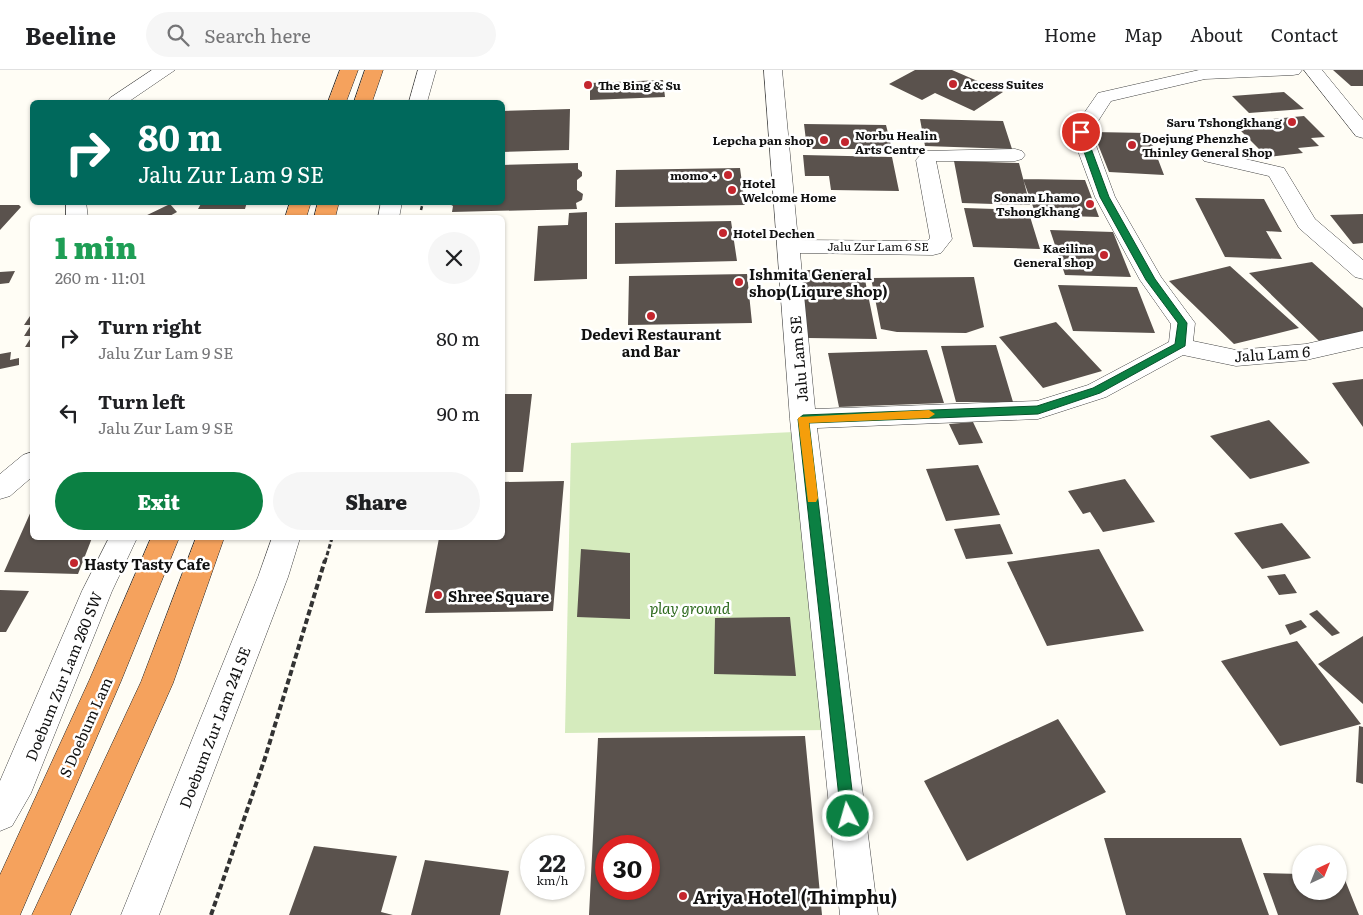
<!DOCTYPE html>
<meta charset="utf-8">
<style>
:root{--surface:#fff;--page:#f6f6f6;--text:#202124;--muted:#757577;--line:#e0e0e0;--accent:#0b8043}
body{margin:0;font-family:Literata,serif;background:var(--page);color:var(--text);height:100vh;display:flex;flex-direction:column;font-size:19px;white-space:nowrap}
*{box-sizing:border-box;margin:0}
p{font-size:16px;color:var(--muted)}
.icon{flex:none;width:28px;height:28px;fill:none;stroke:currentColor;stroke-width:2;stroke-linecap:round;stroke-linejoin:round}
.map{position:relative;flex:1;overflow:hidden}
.details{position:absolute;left:30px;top:145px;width:475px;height:325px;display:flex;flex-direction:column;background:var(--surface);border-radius:8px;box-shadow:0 1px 4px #0004}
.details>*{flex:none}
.top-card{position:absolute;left:30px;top:30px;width:475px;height:105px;border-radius:8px;box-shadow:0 1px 4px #0004;background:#00695c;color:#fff;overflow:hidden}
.needle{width:32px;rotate:43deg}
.fabs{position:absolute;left:1292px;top:775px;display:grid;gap:10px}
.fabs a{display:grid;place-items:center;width:55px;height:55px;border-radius:50%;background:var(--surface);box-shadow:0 1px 4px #0004;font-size:25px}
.speed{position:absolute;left:520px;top:765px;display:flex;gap:10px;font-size:25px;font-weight:700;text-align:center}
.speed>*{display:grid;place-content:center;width:65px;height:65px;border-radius:50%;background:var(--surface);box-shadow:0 1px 4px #0004;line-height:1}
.speed small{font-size:12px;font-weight:400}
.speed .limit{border:8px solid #d22;background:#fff;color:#111}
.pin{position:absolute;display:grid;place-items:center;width:42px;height:42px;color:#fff;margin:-21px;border:2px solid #fff;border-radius:50%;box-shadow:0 1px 5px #0007}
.me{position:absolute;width:55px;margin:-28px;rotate:354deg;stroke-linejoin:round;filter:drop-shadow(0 0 4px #0008)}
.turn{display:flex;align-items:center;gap:18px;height:105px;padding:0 25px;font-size:22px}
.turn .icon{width:65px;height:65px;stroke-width:2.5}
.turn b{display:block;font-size:35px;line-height:42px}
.round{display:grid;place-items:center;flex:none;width:52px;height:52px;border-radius:26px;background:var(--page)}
.overview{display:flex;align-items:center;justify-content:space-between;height:85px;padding:0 25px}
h1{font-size:30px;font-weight:800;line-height:38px;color:#1e9e55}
.primary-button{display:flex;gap:10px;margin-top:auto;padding:10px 25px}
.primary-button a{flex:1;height:58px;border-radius:30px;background:var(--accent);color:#fff;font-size:20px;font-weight:800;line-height:58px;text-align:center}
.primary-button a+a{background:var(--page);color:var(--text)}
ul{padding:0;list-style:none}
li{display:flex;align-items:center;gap:15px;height:75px;padding:0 25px}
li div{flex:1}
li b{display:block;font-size:19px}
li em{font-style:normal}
header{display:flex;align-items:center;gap:30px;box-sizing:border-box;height:70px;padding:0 25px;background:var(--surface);border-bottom:1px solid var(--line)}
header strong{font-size:24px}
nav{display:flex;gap:28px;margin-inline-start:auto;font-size:18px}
.search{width:350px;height:45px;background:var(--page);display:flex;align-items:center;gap:12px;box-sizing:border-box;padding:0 18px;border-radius:28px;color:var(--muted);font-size:19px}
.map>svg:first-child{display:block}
</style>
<header>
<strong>Beeline</strong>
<div class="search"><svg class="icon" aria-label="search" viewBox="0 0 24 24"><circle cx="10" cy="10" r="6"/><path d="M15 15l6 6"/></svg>Search here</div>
<nav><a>Home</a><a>Map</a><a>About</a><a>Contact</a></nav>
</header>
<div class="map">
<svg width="1363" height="845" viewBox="0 0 1363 845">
<rect width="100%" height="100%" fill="#fffdf5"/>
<path fill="#d5ebbd" d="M794,362L828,660L565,663L571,373Z"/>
<path fill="#5a524d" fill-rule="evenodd" d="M915,0H952L1003,22L974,41L935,23L922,30L889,14Z
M1333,0H1363V16H1351Z
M663,10L665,27L590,30V13Z
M1284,22L1304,39L1249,43L1232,26Z
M570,39L569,80L502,82V41Z
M1304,46L1325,67L1311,68L1319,76L1298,78L1303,83L1267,87L1233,53Z
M920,49L1003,51L1012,79L925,76Z
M804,54L886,55L892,79H807Z
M1093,62L1148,63L1164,105L1109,102Z
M803,85L892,87L899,121L831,120L829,106H805Z
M954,91L1019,93L1030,135L962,133Z
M578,93V99L582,102V106L577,110V120L583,124L582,130L576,133L577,139L452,142L453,136L446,132H502V95Z
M740,98L745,135L615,137L616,100Z
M1023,109L1085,110L1099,147L1036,145Z
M1195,128L1264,129L1282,162L1266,161L1282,189L1225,187Z
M202,132H247L245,139H198Z
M170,134L177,142L166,148H141Z
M0,135H19L21,137L0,160Z
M964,138L1028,140L1040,179L973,177Z
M587,142V209L534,211L538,156L568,155L569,143Z
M1363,144V173L1353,174L1330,145Z
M731,151L737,191L615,194V153Z
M1050,160L1113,162L1131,207L1065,205Z
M1312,192L1363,238V262L1319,271L1249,203Z
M1230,196L1299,258L1234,274L1169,211Z
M799,200H863L877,269L808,268Z
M15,201L9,213L0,214V202Z
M747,204L752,253L628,255L629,206Z
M974,207L984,257L966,263L897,262L881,259L871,208Z
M1058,215L1137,217L1155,263L1073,261Z
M32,243V277H25L32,266H24L31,255H24Z
M1056,252L1102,301L1043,318L999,267Z
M996,275L1013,332H956L941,276Z
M927,280L944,333L839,337L828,283Z
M11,282L10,290L19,288V295L0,299V284Z
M1363,309V357L1332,313Z
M502,324H532L523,402H502Z
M1269,350L1310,393L1250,409L1210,366Z
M973,352L983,373L959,375L949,354Z
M978,395L1000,445L946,451L926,399Z
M1125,409L1155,452L1103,462L1090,442L1083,444L1068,421Z
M564,411L553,541L425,543L439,468H502V412Z
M32,439V468H92L78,504L4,502Z
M1282,453L1311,488L1262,499L1234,463Z
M1000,454L1013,484L966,489L954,459Z
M581,479L630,483V549L577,547Z
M1099,479L1144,561L1047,576L1007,492Z
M1285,504L1297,523L1279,525L1267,506Z
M0,520L29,521L6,562H0Z
M1317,540L1340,563L1332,566L1309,544Z
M790,547L796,606L714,604L715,548Z
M1301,550L1307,557L1290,565L1285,555Z
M1363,566V634L1318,594Z
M1297,571L1361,654L1280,676L1221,591Z
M1058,649L1106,722L967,791L924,711Z
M1359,656L1363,657V714L1356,712Z
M805,666L822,845H589L598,668ZM606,776H649V819H606Z
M1104,768H1241L1269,845H1126Z
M314,776L397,786L381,842L393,845H289Z
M425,790L509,801L500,845H411Z
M1263,803L1301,804V821H1339V805H1343L1359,845H1278Z"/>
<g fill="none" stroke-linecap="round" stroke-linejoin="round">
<defs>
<path id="street" d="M152,0H175L128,32H108L110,28Z
M418,0H436L427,32H409Z
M764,0H782L798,170L927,171L930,168L916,90L924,81L1015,79L1022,81L1025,85L1022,89L1015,91H936L952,169L941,183L933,185L800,183L815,339L1037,331L1088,315L1169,272L1171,254L1140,210L1095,127L1071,62L1098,23L1199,0H1302L1299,4L1293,5L1205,9L1111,31L1091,62L1115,127L1161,207L1195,253L1193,271L1236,280L1306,274L1363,261V277L1306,290L1236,296L1183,285L1106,327L1038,349L817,358L878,845H840L790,349Z
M1304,0H1322L1363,50V68L1356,66Z
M1211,81L1284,98L1315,149L1363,190V209L1355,207L1299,158L1269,106L1204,91L1201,87L1204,83Z
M66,132H86L88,148H66Z
M381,132H402L399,148H378Z
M32,382V407L10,426L0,429V404L23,385Z
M109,468H137L112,521L31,723L12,756L0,761V711L82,521Z
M272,468H300L288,507L159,845H121L258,507Z"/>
<path id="highway" d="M340,0H358L346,32H328Z
M365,0H383L372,32H354Z
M290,132H311L306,148H285Z
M318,132H339L335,148H314Z
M151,468H179L121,611L20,845H0V805L89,611Z
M196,468H224L173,613L70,845H32L141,612Z"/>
</defs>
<use href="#street" stroke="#444" stroke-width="1"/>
<use href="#highway" stroke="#222" stroke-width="1"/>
<path stroke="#333" stroke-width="2.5" stroke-dasharray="4 2" stroke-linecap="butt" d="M421,140L423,132"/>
<path stroke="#333" stroke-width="3" stroke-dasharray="4.5 2.5" stroke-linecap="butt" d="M325,492L332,468"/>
<path stroke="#333" stroke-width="4" stroke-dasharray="6 3" stroke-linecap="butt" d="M211,845L265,688L325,490"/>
<use href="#street" fill="#fff" fill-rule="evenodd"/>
<use href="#highway" fill="#f5a25d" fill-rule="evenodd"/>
</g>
<path fill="#0b8043" stroke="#07532c" d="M1081,60L1085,62L1109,127L1155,209L1187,253L1185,276L1100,323L1038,344L809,353L855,746L853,751L848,753L843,751L841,746L798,349L803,345L1037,336L1093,318L1175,274L1178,253L1146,210L1100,127L1077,62Z"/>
<path fill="#f59e0b" d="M929,340L935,344L929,348L809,353L818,428L816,432H808L798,349L799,347Z"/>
<g fill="#c4262e" stroke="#fff" stroke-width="2">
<circle cx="953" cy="14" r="5"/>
<circle cx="588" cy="15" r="5"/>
<circle cx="1292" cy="52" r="5"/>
<circle cx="824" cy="70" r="5"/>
<circle cx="845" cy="72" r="5"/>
<circle cx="1132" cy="75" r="5"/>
<circle cx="728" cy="105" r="5"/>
<circle cx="732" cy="120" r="5"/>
<circle cx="1090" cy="134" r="5"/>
<circle cx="723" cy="163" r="5"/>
<circle cx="1104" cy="185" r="5"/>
<circle cx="739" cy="212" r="5"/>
<circle cx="651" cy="246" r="5"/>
<circle cx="74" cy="493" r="5"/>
<circle cx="438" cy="525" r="5"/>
<circle cx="683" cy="826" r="5"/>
</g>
<g text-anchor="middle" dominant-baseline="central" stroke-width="5" stroke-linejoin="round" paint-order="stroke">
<g font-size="12" font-weight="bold" fill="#111" stroke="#fff" text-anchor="start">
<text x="963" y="14">Access Suites</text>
<text x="598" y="15">The Bing &amp; Su</text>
<text x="1282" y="52" text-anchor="end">Saru Tshongkhang</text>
<text x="855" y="65">Norbu Healin<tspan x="855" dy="14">Arts Centre</tspan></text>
<text x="1142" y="68">Doejung Phenzhe<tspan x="1142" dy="14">Thinley General Shop</tspan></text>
<text x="814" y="70" text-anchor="end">Lepcha pan shop</text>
<text x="718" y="105" text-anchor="end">momo +</text>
<text x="742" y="113">Hotel<tspan x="742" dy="14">Welcome Home</tspan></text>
<text x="1080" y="127" text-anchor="end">Sonam Lhamo<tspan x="1080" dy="14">Tshongkhang</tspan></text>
<text x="733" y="163">Hotel Dechen</text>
<text x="1094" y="178" text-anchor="end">Kaeilina<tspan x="1094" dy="14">General shop</tspan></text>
</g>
<g font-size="12" fill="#111" stroke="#fff">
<text x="878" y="176">Jalu Zur Lam 6 SE</text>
</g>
<g font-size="15" font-weight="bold" fill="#111" stroke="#fff" text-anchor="start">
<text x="749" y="203">Ishmita General<tspan x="749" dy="17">shop(Liqure shop)</tspan></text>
<text x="651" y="263" text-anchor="middle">Dedevi Restaurant<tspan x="651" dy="17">and Bar</tspan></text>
<text x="84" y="493">Hasty Tasty Cafe</text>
<text x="448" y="525">Shree Square</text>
</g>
<g font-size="15" fill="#111" stroke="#fff">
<text transform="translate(1272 283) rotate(-4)">Jalu Lam 6</text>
<text transform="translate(798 289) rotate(-95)">Jalu Lam SE</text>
<text transform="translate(63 606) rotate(-68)">Doebum Zur Lam 260 SW</text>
<text transform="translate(85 657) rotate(-66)">S Doebum Lam</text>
<text transform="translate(214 657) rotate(-69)">Doebum Zur Lam 241 SE</text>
</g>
<g font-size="15" font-style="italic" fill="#2f6b1f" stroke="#fff">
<text x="690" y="537">play ground</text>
</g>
<g font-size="18" font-weight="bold" fill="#111" stroke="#fff" text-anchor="start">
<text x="693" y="826">Ariya Hotel (Thimphu)</text>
</g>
</g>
</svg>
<div class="fabs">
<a><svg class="needle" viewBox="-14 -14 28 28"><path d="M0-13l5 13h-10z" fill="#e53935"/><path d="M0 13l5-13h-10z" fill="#757577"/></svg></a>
</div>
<div class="speed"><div>22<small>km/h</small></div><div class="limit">30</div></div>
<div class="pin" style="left:1081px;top:62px;background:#d93025"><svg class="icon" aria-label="arrive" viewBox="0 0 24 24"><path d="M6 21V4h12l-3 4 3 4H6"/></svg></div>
<svg class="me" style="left:848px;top:746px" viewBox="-20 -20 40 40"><circle r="17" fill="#0b8043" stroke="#fff" stroke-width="3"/><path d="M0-11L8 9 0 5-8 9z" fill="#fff"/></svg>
<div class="top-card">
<div class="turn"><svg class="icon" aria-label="right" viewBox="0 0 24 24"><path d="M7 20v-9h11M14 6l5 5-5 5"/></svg><div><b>80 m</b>Jalu Zur Lam 9 SE</div></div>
</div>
<section class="details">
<div class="overview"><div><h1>1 min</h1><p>260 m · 11:01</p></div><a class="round"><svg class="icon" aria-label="close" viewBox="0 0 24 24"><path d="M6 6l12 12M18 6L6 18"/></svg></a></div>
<ul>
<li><svg class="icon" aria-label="right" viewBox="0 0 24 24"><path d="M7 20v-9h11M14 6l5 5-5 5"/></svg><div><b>Turn right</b><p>Jalu Zur Lam 9 SE</p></div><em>80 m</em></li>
<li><svg class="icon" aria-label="left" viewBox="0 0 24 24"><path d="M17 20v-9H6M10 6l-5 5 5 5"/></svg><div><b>Turn left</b><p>Jalu Zur Lam 9 SE</p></div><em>90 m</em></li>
</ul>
<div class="primary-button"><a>Exit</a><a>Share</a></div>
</section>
</div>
